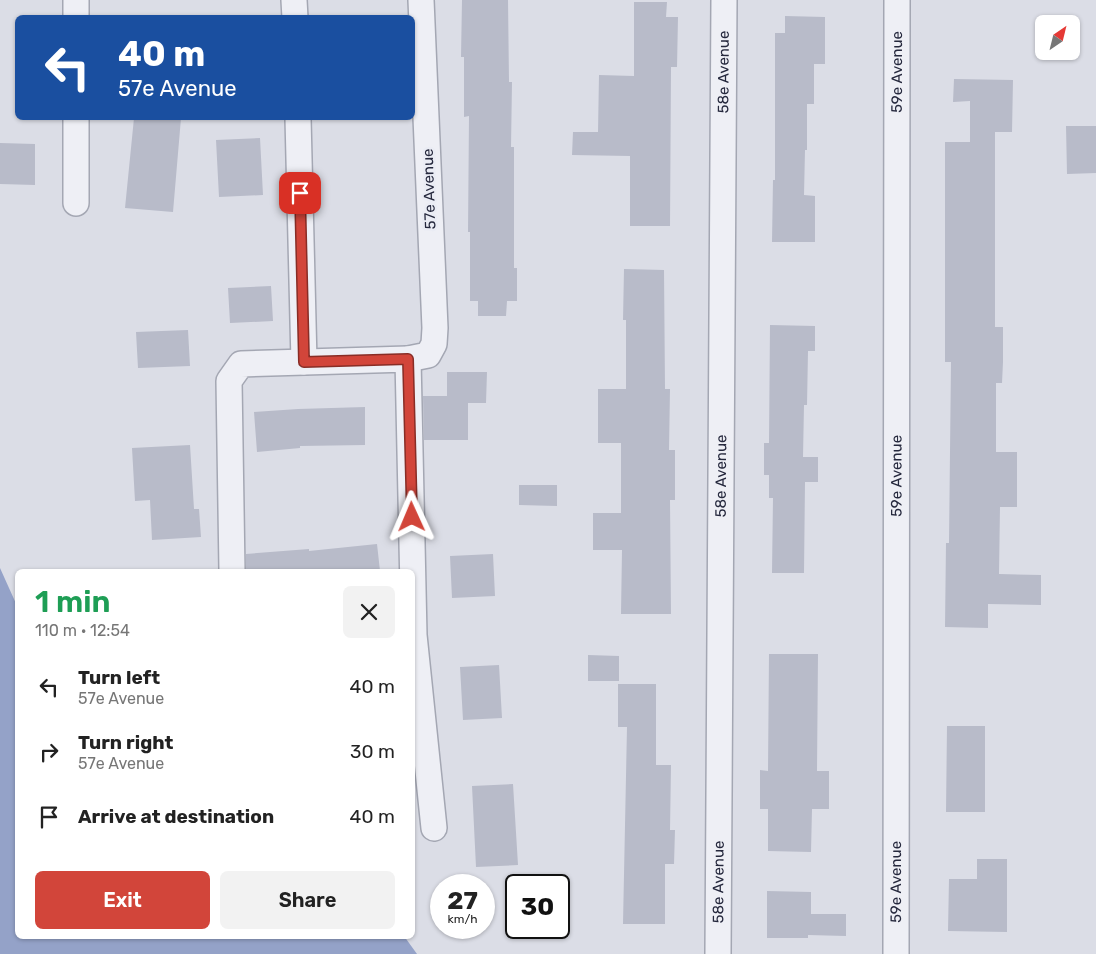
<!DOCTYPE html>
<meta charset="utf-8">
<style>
:root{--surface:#fff;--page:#f2f2f2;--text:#222;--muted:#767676;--accent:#d2453a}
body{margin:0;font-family:Rubik,sans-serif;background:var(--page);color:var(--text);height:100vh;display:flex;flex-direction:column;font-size:19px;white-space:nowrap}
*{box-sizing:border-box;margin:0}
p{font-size:16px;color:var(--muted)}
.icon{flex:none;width:28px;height:28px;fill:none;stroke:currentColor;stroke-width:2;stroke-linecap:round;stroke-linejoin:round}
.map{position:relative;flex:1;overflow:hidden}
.sheet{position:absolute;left:15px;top:569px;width:400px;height:370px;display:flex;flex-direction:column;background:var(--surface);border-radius:8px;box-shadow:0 1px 4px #0004}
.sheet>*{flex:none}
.guide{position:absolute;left:15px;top:15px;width:400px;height:105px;border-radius:8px;box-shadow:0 1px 4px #0004;background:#1a4fa0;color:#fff;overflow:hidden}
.needle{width:32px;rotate:35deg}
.fabs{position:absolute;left:1035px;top:15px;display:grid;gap:10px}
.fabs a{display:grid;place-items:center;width:45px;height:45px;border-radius:8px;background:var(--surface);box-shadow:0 1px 4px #0004;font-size:25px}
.speed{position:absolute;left:430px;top:874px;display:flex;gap:10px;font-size:25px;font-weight:700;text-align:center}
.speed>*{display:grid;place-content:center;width:65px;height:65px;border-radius:50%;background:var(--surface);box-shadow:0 1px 4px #0004;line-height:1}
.speed small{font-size:12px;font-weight:400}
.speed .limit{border:2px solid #111;border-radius:8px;background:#fff;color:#111}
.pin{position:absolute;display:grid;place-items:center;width:42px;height:42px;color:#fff;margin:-21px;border-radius:10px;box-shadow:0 2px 8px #0006}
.me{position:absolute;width:55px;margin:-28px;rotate:359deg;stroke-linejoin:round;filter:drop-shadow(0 0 4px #0008)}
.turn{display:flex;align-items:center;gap:18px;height:105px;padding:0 20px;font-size:22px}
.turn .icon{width:65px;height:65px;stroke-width:2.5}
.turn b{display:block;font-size:35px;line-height:42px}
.round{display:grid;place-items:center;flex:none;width:52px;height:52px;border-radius:8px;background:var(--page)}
.summary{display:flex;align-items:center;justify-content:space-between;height:85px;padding:0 20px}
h1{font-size:30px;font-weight:600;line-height:38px;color:#1e9e55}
.button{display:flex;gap:10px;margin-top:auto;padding:10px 20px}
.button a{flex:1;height:58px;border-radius:8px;background:var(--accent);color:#fff;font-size:20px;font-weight:600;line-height:58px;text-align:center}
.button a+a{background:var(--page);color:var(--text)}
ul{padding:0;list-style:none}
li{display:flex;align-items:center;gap:15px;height:65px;padding:0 20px}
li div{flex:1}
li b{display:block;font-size:19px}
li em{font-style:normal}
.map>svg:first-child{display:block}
</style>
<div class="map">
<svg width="1096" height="954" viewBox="0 0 1096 954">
<rect width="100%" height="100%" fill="#dbdde6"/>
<path fill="#94a2c8" d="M0,568L18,608V936H404L417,954H0Z"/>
<path fill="#b8bbc9" d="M462,0H508L509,82H512L511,147H514V268H517V301H507L506,316H478V301H470V232H468L469,116L464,117V57H461Z
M634,2H667L666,17H678L677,67H671L670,226H630V156L572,155L573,132H598L599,75L634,76Z
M785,16L825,17V64H814V104H807V150H805L804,195L815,196V242H772L773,180H775V33H785Z
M954,79L1013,80L1012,132H995V327H1003V362L1002,383H996V452H1017V507H1000L999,574L1041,575V605L988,604V628L945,627L946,543H949L951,362H945V142H970V101L953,102Z
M134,118H181L173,212L125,208Z
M1066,126H1096V173L1067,174Z
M260,138L263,195L219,197L216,140Z
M0,143L35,144V185L0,184Z
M624,269L664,270L665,389H670L669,450H675V500H670L671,614H621L622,550H593V513H621V443H598V389H626V320H623Z
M271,286L273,321L230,323L228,288Z
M770,325L815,326V351H808L807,405H804L803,457H818V482H805L804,573H772L773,498H769V475H764V443H769Z
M188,330L190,366L138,368L136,332Z
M447,372H487L486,403H468V440H424L423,396H447Z
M365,407V445L300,446V448L257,452L254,412L298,409Z
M190,445L194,509H199L201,537L152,540L150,500L135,501L132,448Z
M519,485H557V506L519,505Z
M377,544L380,571H246V554L309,549V551Z
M493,554L495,596L452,598L450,556Z
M769,654H818L817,771H829V809H812L811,852L768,851V809H760V770L768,771Z
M588,655L619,656V681H588Z
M499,665L502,718L463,720L460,667Z
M618,684H656V765H671L670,830H675L674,864H665V924H623L627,727H618Z
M947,726H985V812H946Z
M513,784L518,865L476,867L472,786Z
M977,859H1007V932L948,931L949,879H977Z
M767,891L811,892V914H846V936L808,935V938H767Z"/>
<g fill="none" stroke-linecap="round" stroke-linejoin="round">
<defs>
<g id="minor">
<path d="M294,0L295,18"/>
<path d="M76,18V0"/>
<path d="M298,118L304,362"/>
<path d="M76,203V118"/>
<path d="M408,359L428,355L434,344L435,328L421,0"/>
<path d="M232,571L229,381L241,364L408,359L414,635L434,828"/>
<path id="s1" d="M718,954L724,0"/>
<path id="s2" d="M896,954L897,0"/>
</g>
</defs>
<use href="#minor" stroke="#a4a7b3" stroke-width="28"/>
<use href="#minor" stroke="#eeeff5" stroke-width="25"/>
</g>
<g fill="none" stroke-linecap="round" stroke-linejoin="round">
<defs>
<path id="route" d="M300,193L304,362L408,359L412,517"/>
</defs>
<use href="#route" stroke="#882d26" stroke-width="12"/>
<use href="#route" stroke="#d2453a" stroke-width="9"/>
</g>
<g text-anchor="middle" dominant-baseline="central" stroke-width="5" stroke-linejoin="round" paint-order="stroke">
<g font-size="15" fill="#25283d" stroke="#eaecf4">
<text stroke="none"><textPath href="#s1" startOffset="882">58e Avenue</textPath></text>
<text stroke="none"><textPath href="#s2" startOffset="882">59e Avenue</textPath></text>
<text transform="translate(429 189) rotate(-92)">57e Avenue</text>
<text stroke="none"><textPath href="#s1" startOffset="478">58e Avenue</textPath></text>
<text stroke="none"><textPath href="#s2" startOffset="478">59e Avenue</textPath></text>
<text stroke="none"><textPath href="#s1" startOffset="72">58e Avenue</textPath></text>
<text stroke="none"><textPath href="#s2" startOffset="72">59e Avenue</textPath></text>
</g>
</g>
</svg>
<div class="fabs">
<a><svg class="needle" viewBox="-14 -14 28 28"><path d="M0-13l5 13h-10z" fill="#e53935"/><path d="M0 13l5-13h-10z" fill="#767676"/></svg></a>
</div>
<div class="speed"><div>27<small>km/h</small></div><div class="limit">30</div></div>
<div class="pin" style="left:300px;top:193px;background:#d93025"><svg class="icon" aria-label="arrive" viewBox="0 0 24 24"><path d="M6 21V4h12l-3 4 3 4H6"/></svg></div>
<svg class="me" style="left:412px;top:517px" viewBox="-20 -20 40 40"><path d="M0-17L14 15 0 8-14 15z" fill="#d2453a" stroke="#fff" stroke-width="4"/></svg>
<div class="guide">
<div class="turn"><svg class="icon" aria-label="left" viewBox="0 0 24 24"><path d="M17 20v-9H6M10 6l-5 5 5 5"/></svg><div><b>40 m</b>57e Avenue</div></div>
</div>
<section class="sheet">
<div class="summary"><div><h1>1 min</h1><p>110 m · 12:54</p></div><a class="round"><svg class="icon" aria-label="close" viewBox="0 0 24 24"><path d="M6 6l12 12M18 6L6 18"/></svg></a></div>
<ul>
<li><svg class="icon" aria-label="left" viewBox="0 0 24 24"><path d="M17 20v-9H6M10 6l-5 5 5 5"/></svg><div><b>Turn left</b><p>57e Avenue</p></div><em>40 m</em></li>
<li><svg class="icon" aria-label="right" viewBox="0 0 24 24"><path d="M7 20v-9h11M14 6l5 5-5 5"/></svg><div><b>Turn right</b><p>57e Avenue</p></div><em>30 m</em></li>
<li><svg class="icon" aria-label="arrive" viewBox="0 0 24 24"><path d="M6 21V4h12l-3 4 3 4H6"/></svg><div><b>Arrive at destination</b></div><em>40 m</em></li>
</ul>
<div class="button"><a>Exit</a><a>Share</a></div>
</section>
</div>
